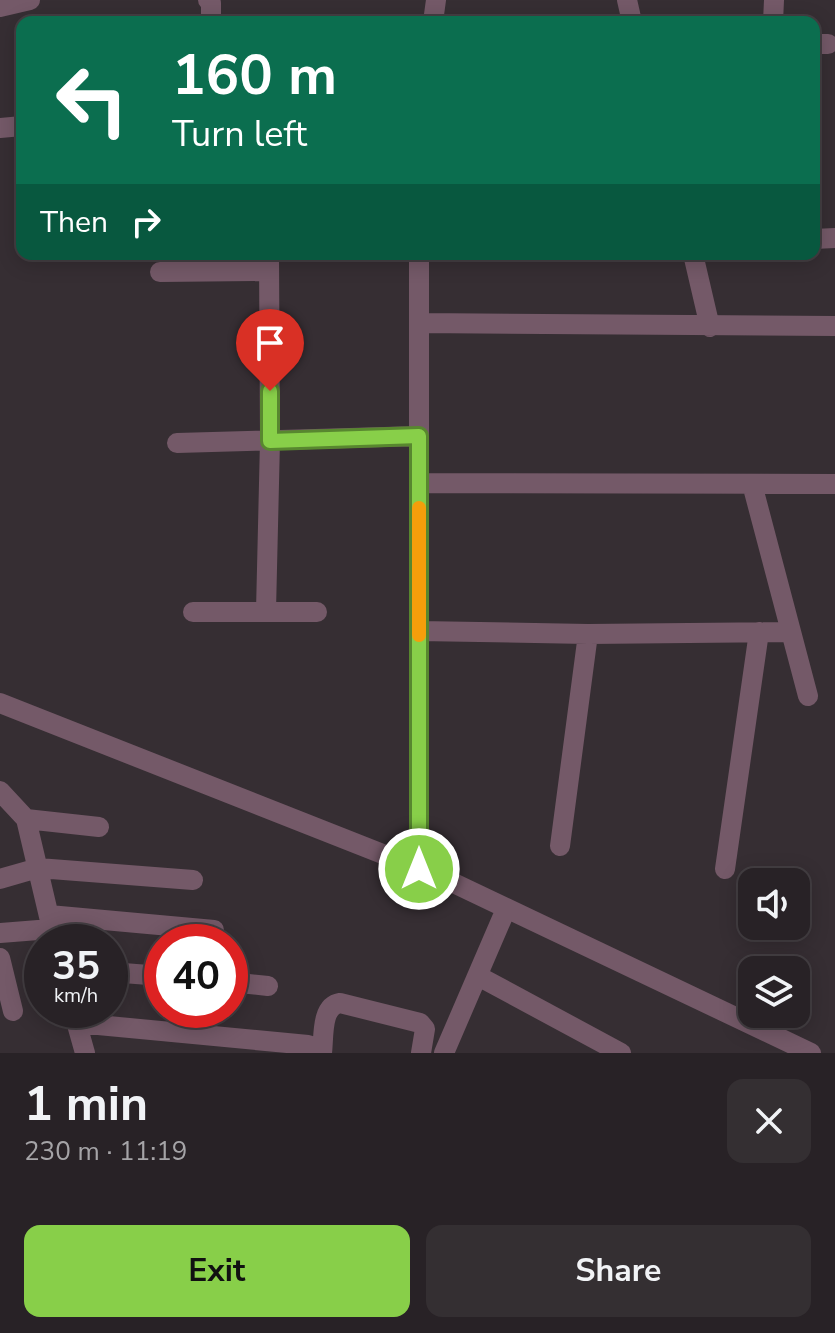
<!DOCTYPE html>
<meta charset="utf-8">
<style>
:root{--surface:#282226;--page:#342f32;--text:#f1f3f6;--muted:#a5a4a7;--line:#443f43;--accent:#88cf49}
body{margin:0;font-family:"Nunito Sans",sans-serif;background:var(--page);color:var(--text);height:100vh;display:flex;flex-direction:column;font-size:30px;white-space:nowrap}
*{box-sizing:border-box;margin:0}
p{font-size:26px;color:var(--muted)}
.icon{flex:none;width:44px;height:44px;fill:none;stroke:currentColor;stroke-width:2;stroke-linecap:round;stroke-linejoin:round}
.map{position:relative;height:1053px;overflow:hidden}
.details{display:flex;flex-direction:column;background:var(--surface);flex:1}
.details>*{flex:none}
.top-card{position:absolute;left:16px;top:16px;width:804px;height:244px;border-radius:16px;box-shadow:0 4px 20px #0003,0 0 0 2px var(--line);background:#0b6e4f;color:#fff;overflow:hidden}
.fabs{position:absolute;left:738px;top:868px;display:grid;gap:16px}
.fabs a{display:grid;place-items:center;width:72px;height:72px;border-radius:16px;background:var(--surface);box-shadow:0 4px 20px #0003,0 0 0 2px var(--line);font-size:40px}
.speed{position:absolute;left:24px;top:924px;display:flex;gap:16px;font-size:40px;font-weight:700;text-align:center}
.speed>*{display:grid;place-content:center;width:104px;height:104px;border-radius:50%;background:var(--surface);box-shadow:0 4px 20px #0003,0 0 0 2px var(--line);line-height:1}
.speed small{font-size:20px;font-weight:400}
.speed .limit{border:12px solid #d22;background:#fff;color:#111}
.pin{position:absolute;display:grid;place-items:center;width:68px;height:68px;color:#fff;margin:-82px -34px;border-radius:50% 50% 50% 0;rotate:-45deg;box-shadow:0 0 8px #0007}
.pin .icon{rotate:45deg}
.me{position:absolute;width:88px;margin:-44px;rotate:0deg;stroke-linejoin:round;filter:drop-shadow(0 0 6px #0008)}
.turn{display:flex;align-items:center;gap:28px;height:168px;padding:0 24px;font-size:36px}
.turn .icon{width:104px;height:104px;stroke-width:2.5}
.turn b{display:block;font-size:56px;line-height:68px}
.then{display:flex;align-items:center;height:76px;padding:0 24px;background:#0003;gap:16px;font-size:30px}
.round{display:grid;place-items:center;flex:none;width:84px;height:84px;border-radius:16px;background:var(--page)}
.headline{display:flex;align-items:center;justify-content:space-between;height:136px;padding:0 24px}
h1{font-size:48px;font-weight:700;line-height:60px}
.button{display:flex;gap:16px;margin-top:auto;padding:16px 24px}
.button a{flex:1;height:92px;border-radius:16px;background:var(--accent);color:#111;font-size:32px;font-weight:700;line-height:92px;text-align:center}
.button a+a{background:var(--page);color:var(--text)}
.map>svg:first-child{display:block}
</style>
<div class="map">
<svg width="835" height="1053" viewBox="0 0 835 1053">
<rect width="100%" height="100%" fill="#362e33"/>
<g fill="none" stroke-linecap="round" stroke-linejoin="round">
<path stroke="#745968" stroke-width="20" d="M208,0L211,3V22
M627,0L632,22
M0,7L30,0
M433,22L436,0
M773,22L774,0
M814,44H828
M0,128L22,126
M814,239L835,238
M693,254L710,327
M160,272L269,271
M419,323L835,326
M177,443L419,436
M419,483L835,484
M752,484L808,696
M266,611L270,441L269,254
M193,612H317
M419,631L588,634L790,632
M0,703L441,877L811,1053
M0,791L26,819L55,942
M26,819L99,827
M560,846L588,634
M419,869V254
M725,869L759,632
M0,879L38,868L193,880
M49,915L214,930
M0,933L51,929
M0,958L13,1011
M110,972L162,976
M478,976L621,1053
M230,982L268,986
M74,1014L85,1053
M77,1023L308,1045
M322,1053C324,1036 321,1006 340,1003L420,1023L425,1029L421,1053
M444,1053L506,909"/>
</g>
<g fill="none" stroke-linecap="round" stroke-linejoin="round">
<defs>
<path id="route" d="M270,391V441L419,436V869"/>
</defs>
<use href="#route" stroke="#58872f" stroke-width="20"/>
<use href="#route" stroke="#88cf49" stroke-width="14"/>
<path stroke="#f59e0b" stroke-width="14" d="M419,635V508"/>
</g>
</svg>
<div class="fabs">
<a><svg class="icon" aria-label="sound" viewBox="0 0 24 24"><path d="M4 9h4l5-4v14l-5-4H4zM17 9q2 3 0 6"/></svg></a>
<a><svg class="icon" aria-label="layers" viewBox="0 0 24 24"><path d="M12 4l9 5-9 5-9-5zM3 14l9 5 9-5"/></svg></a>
</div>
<div class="speed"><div>35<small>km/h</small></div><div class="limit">40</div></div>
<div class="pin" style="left:270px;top:391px;background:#d93025"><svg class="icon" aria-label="arrive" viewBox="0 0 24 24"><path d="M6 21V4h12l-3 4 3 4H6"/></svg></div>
<svg class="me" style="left:419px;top:869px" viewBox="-20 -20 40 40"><circle r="17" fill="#88cf49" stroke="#fff" stroke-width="3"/><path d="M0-11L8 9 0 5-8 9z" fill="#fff"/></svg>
<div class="top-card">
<div class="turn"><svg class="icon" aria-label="left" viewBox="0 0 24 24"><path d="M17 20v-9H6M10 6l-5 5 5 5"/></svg><div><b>160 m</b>Turn left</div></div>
<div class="then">Then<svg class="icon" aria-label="right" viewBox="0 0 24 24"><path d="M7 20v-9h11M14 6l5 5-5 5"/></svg></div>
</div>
</div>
<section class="details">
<div class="headline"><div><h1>1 min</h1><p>230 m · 11:19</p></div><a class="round"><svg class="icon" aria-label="close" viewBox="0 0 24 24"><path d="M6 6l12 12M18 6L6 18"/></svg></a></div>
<div class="button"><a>Exit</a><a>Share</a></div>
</section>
